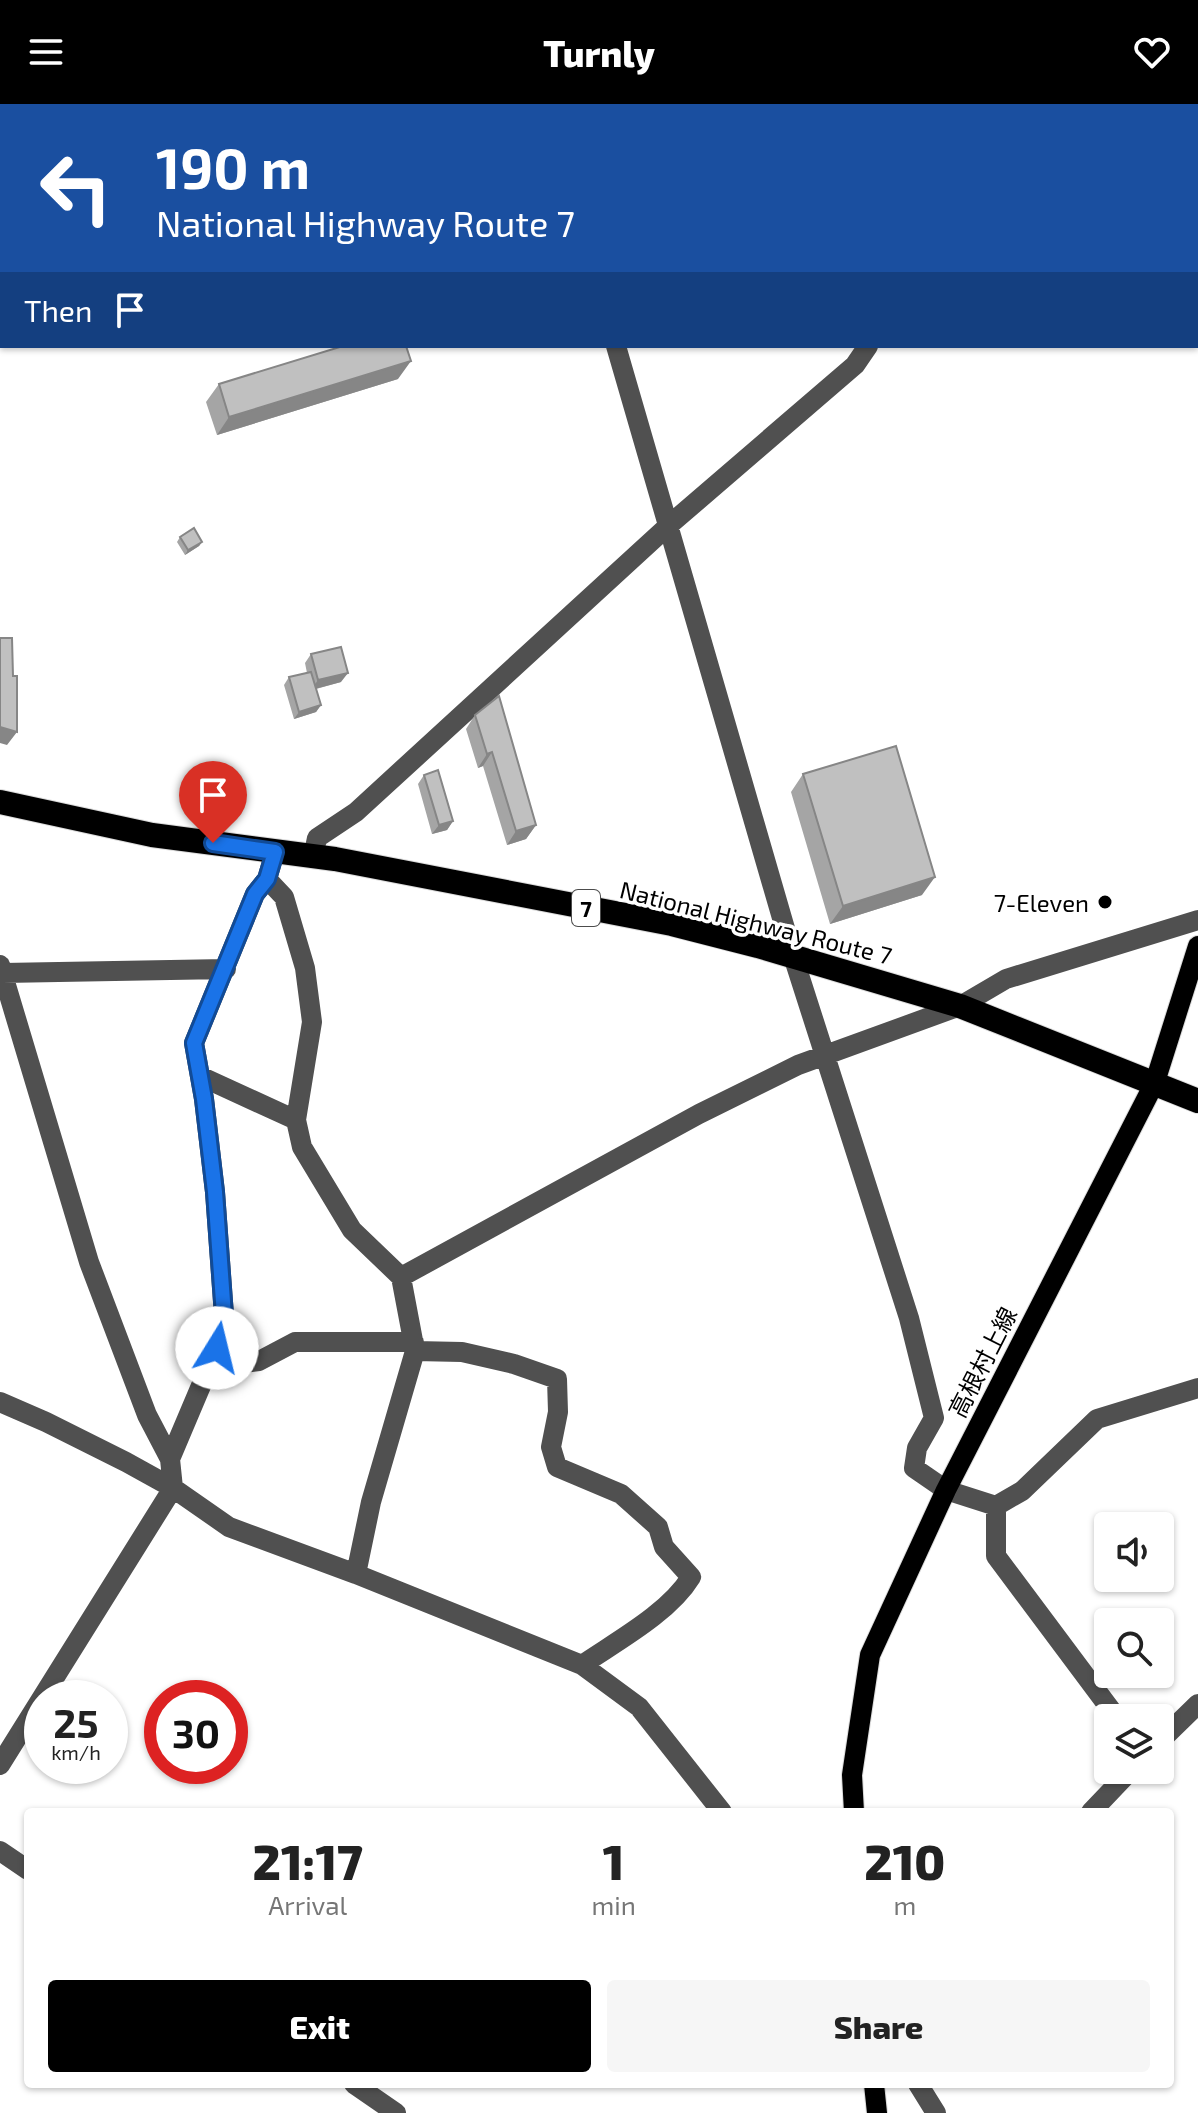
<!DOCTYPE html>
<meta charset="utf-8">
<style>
:root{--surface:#fff;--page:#f6f6f6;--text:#222;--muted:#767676;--accent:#000}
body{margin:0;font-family:"Exo 2","Noto Sans JP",sans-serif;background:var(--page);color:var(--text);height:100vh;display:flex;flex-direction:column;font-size:30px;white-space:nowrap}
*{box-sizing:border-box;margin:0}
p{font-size:26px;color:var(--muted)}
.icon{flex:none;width:44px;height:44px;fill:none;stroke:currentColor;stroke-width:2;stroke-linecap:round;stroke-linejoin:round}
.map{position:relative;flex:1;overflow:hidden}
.sheet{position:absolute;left:24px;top:1704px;width:1150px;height:280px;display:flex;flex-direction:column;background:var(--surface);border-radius:8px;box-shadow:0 2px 6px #0004}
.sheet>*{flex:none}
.top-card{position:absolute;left:0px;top:0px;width:1198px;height:244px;box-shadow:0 2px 6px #0004;background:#1a4fa0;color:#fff;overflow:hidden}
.fabs{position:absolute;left:1094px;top:1408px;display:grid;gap:16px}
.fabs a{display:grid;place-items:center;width:80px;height:80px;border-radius:8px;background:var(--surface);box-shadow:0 2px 6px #0004;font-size:40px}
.speed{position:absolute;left:24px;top:1576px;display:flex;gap:16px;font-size:40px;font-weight:700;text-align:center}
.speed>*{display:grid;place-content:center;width:104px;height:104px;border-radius:50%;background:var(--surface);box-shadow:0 2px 6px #0004;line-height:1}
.speed small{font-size:20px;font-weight:400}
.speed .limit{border:12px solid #d22;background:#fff;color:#111}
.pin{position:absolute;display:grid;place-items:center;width:68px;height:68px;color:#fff;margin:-82px -34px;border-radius:50% 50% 50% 0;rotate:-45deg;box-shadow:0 0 8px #0007}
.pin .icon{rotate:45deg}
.me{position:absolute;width:88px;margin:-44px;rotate:9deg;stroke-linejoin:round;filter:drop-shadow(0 0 6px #0008)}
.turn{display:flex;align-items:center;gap:28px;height:168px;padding:0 24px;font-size:36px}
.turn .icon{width:104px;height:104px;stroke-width:2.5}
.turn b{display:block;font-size:56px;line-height:68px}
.then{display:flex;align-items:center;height:76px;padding:0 24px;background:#0003;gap:16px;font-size:30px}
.eta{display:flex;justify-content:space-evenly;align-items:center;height:136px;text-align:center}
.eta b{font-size:48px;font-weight:800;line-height:56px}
.primary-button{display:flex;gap:16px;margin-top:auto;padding:16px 24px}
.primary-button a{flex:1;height:92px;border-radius:8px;background:var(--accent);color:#fff;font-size:32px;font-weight:800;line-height:92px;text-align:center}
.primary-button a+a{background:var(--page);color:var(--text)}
header{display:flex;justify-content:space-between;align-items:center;height:104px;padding:0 24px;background:var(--accent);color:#fff;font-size:36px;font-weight:800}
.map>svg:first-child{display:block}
</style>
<header><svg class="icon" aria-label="menu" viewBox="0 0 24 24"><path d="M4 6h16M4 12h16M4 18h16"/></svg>Turnly<svg class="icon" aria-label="heart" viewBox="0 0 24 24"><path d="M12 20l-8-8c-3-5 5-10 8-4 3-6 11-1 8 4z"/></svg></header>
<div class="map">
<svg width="1198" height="2009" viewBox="0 0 1198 2009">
<rect width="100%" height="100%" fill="#fff"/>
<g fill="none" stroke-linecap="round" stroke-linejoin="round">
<defs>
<path id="major" d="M854,1708L852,1671L870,1551L946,1386L1155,978L1198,842
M874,1980L877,2009"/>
<path id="highway" d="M0,698L152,731L335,755L672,820L758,842L960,902L1198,997"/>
</defs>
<use href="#major" stroke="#dbdbdb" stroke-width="22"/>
<use href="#highway" stroke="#dbdbdb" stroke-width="26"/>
<path stroke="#505050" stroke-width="20" d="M544,0L545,2
M986,0V2
M1196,51H1198
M616,242L793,852L909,1214L934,1314L917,1344L914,1364L946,1386L996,1402L1022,1387L1097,1315L1198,1284
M275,748L267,775L284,793L305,864L312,918L296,1016L302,1043L352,1126L401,1173L415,1247L371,1398L356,1470
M313,754L317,734L356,708L668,422L855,261L868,242
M0,861L89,1158L147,1311L170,1355L173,1384L0,1661
M3,869L226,865
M200,972L296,1016
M401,1173L699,1010L798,961L960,902L1006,875L1198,816
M415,1247L462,1248L514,1260L557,1275L558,1308L551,1343L557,1363L621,1390L658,1423L664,1443L691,1473C669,1509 617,1537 582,1561
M209,1264L259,1257L295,1238H414
M0,1298L46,1318L126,1358L173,1384L229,1423L356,1470L582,1561L639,1603L722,1708
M170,1355L225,1225L215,1088L204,995L194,939L255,790L267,775
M996,1402V1452L1117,1614
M1160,1637L1198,1600
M1091,1708L1131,1666
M0,1747L28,1766
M354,1980L396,2009
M918,1980L936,2009"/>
<use href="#major" stroke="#000" stroke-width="20"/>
<use href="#highway" stroke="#000" stroke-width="24"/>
</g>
<path fill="#a5a5a5" d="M398,275L217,331L206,298L219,280Z
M180,433L202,438L199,442L185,451L177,438Z
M311,550L341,578L316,585L321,601L316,608L294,615L284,581L289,573L307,569L305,559Z
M475,611L536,721L526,735L507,741L483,662L478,664L466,625Z
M803,670L922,791L830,820L791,688Z
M424,671L453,717L447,726L432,730L418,680Z"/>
<path fill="#868686" d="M1196,105H1198V119H1196Z
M411,257L398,275L217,331L229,313Z
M202,438L199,442L185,451L188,446Z
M348,569L341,578L311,586L318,576Z
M321,601L316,608L294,615L299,608Z
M0,623L17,628L7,641L0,639Z
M492,648L483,662L478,664L487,650Z
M453,717L447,726L432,730L439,721Z
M536,721L526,735L507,741L516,727Z
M935,773L922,791L830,820L843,802Z"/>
<path fill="#c0c0c0" stroke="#868686" stroke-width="2" d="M1196,81H1198V105H1196Z
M343,242H406L411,257L229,313L219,280Z
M194,424L202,438L188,446L180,433Z
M0,534H12L13,572H17V628L0,623Z
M341,543L348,569L318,576L311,550Z
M311,568L321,601L299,608L289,573Z
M499,592L536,721L516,727L492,648L487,650L475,611Z
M896,642L935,773L843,802L803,670Z
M438,666L453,717L439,721L424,671Z"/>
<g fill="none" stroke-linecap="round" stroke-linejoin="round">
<defs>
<path id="route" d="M213,739L275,748L267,775L255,790L194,939L204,995L215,1088L225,1225L217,1244"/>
</defs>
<use href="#route" stroke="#114b97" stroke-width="20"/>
<use href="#route" stroke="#1a73e8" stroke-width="14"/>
</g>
<circle fill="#000" stroke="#fff" stroke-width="3" cx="1105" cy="798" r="8"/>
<g text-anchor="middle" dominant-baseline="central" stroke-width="7" stroke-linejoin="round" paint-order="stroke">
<rect fill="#fff" stroke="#4c4c4c" stroke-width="2" x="572" y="786" width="28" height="36" rx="6"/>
<g font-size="22" font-weight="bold" fill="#000">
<text x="586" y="804">7</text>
</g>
<g font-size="24" fill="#000" stroke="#fff" text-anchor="end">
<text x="1089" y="798">7-Eleven</text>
</g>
<g font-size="24" fill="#000" stroke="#fff">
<text transform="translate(756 818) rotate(14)">National Highway Route 7</text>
<text transform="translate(982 1258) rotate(-63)">高根村上線</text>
</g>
</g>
</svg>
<div class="fabs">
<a><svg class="icon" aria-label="sound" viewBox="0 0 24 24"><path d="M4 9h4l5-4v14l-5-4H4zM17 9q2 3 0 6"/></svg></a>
<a><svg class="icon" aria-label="search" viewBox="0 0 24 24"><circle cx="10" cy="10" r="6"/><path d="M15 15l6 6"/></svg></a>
<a><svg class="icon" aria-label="layers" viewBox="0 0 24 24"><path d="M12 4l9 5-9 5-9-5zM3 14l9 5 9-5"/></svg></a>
</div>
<div class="speed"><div>25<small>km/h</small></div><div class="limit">30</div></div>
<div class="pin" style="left:213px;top:739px;background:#d93025"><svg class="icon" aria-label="arrive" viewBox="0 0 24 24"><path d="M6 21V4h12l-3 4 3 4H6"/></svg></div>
<svg class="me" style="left:217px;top:1244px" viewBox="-20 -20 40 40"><circle r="19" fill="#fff"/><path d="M0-13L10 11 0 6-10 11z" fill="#1a73e8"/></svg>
<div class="top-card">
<div class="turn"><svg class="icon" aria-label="left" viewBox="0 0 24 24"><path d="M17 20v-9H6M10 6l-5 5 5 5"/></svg><div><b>190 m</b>National Highway Route 7</div></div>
<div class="then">Then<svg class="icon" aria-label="arrive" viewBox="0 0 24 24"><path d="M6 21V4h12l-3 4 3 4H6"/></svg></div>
</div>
<section class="sheet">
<div class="eta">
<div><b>21:17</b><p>Arrival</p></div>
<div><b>1</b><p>min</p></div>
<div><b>210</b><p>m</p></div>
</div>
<div class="primary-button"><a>Exit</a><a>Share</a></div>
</section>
</div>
